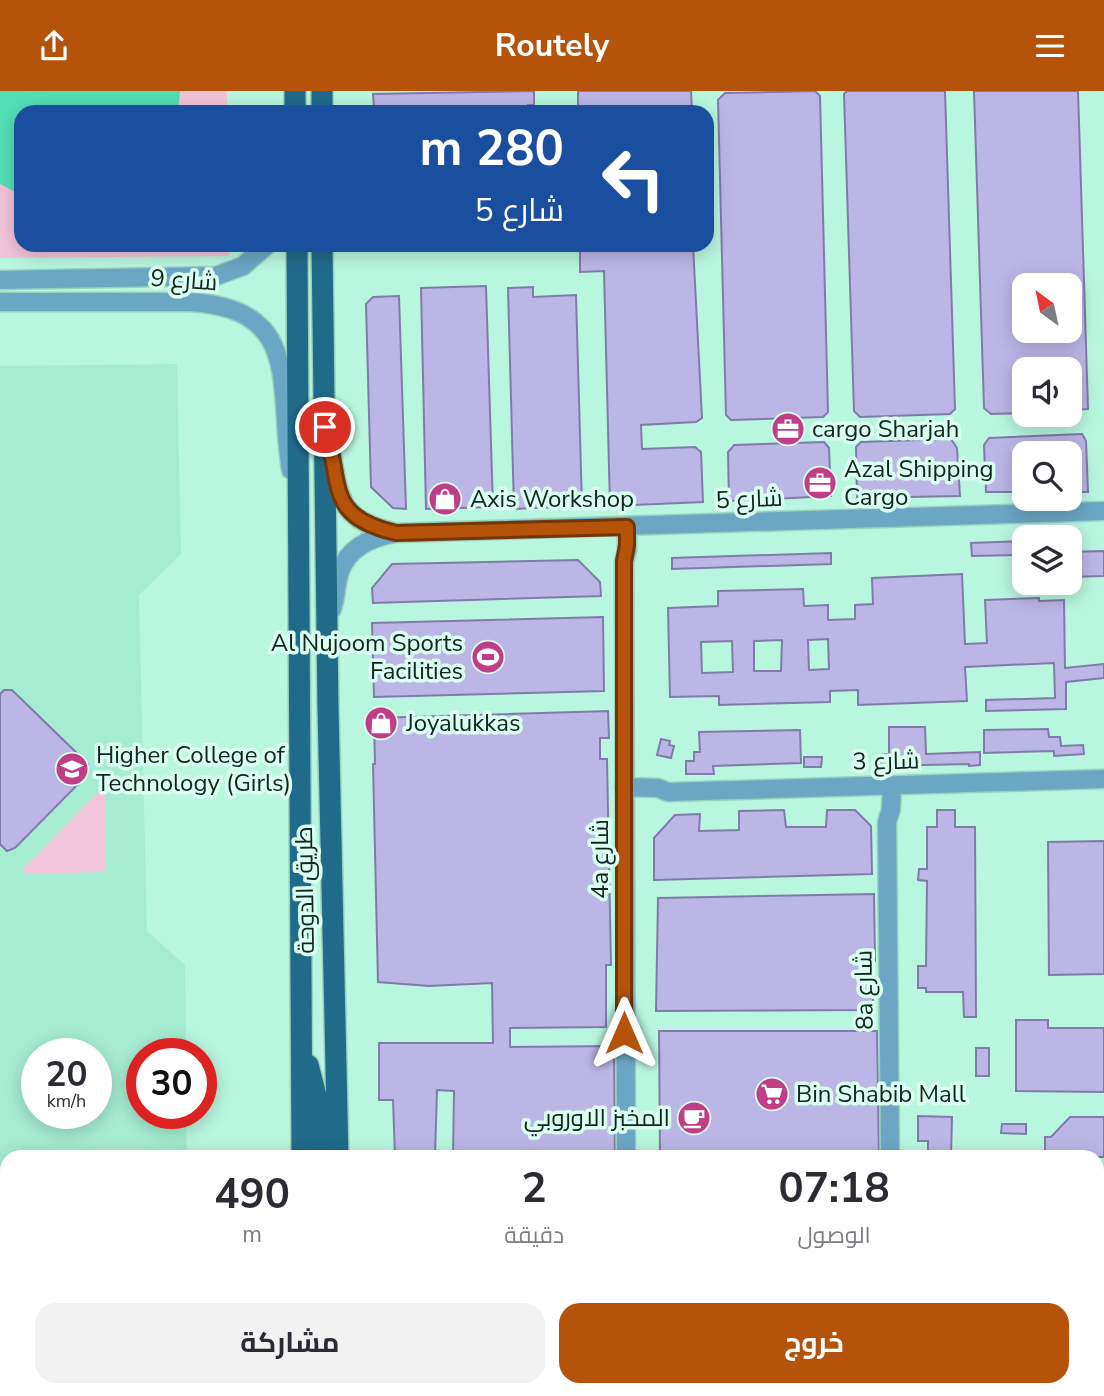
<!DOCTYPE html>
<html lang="ar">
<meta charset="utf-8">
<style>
:root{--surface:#fff;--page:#f2f2f3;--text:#2b2b33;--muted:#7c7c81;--accent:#b45309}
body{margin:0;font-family:"Nunito Sans",Cairo,sans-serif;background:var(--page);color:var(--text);direction:rtl;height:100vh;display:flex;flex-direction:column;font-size:26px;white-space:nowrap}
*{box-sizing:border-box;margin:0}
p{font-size:23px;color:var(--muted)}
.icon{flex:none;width:38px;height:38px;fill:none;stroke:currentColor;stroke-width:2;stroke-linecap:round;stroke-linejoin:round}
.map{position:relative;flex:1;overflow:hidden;direction:ltr}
.panel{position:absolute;left:0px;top:1059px;width:1104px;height:247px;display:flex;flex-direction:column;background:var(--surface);border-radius:21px 21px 0 0;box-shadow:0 4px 18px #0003;direction:rtl}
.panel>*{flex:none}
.banner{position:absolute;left:14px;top:14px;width:700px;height:147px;border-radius:21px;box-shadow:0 4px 18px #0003;direction:rtl;background:#1a4fa0;color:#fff;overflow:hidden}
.needle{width:46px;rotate:327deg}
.tools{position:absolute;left:1012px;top:182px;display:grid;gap:14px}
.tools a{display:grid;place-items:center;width:70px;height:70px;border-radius:14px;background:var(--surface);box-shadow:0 4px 18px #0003;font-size:35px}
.speed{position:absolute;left:21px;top:947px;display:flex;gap:14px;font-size:35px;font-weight:700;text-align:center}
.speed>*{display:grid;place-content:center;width:91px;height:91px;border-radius:50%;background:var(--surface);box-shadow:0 4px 18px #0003;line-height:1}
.speed small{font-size:18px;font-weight:400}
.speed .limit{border:10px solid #d22;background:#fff;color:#111}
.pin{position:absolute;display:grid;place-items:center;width:60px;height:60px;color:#fff;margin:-30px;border:4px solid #fff;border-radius:50%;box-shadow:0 2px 7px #0007}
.me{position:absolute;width:77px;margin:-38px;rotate:0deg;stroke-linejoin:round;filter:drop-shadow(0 0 5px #0008)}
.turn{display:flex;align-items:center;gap:24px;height:147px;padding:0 35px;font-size:32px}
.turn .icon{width:91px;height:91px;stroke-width:2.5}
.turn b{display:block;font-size:49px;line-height:60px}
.eta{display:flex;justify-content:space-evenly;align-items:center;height:119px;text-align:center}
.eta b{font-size:42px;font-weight:700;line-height:49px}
.cta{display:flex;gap:14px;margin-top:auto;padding:14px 35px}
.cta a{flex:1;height:80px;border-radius:21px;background:var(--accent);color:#fff;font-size:28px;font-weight:700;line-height:80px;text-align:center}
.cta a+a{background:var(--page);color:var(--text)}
header{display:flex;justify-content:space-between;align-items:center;height:91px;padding:0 35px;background:var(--accent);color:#fff;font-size:32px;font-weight:700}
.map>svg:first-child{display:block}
</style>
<header><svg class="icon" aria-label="menu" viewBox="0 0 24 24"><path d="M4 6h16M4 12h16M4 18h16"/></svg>Routely<svg class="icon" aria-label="share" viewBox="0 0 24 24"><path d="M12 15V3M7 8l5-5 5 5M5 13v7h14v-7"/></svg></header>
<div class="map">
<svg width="1104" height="1305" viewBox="0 0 1104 1305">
<rect width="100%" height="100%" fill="#b9f6e0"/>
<path fill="#a6ecd3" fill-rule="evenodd" d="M177,273L181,463L139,504L147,840L185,874L186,962H142V1022H186L187,1066H7V1087H0V275ZM37,962H96V1022H37Z"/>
<path fill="#f2c4d9" d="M0,0H227V21H21V154H229V165L0,167Z
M99,700L105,702V781L25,783L23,778Z"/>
<path fill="#53dfb6" d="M0,0H180L178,21H21V104L0,93Z"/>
<path fill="#bcb6e7" stroke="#807ba8" stroke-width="2" fill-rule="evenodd" d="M534,0V14H528V21H400L399,17L374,18L373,3Z
M578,0H691L692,21H587V18H578Z
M815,0L820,5L828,321L823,326L731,329L726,324L718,9L725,2Z
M847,0H945L955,318L950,323L860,326L854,320L844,3Z
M974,0H1078L1088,318L1069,319V278H1024V322L991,323L984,317ZM1024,194H1069V240H1024Z
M603,154H693L702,327L696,331L641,334L642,358L695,356L701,361L703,411L610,415L604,180L580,181V157L603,156Z
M486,195L493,416L426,418L421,197Z
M533,196V206L576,204L582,415L514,418L508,197Z
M399,205L406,418L393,417L371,396L366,213L373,206Z
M1082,343L1086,350L1088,401H1069V362H1024V401H986L984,354L989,347Z
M951,348L957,357L960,405L857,407L856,356L861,351Z
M824,351L829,357L831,405L729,410L728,361L734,354Z
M1024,450V464L972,465L971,452Z
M1104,460V485L1069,486V461Z
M831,462V473L672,478V467Z
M578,469L600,491L601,505L373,512L372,497L392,473Z
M962,483L965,553L987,552L985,509L1039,507V510L1064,509L1065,577L1104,573V587L1066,591V618L986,620V609L1055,607L1054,572L965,576L967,610L858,614V599L830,600V611L719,614V605L670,606L668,517L718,515V500L803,498L804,515L828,514V529L855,528V514L873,513L872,487ZM828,548L829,578L809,579L808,549ZM782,549L781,580H754V550ZM732,550L733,581L702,582L701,551Z
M603,526L604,600L374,606L372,532Z
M4,599H12L88,673L87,684L15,757L7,760L0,753V603Z
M608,620L609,647H600V668H607L611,874H606V936L510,937V956L614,955L615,1066H453L454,1000L437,999L435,1066H395L393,1009H379V952H493L492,892L429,895L378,891L373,673H375L374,627Z
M889,636H925L926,663L980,661V674L969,675V673L880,675V664L889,663Z
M1048,638L1049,646H1060L1061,655L1083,654L1084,663L1054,665V660L984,662V639Z
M800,639L801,672L713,675L714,683H686V670H694V661H700L699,641Z
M661,648L670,650L669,654L674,655L671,667L657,664Z
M804,666H822L821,676H804Z
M784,719L786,736H826L827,719H855L871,735L872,783L654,789V747L675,724L700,723L699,740L739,739V720Z
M937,719H955V736H975L976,926H964L963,901H926V897H918V875H926L927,790L918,789L919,778H927V736H937Z
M1104,750V883L1049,884L1048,751Z
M874,803L875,870H873V919L656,920L658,807Z
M1016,929H1048V937H1104V1001L1016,1000Z
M659,940H877L879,1066H660Z
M976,957H989V985H976Z
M918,1025L952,1026L951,1066H928V1050H918Z
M1070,1026H1104V1066H1045V1046H1051Z
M1002,1033H1026V1043L1001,1042Z"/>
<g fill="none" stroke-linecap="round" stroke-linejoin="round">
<defs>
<path id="minor" d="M0,189L216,185L243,175L267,154
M0,211H189C304,217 277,297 291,379
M332,365C339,411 344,430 393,441
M332,518C336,506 336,492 340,480C349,456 372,446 396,442L1104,420
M624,696L658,697L668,701L1104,688
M626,1066L624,470L627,460V435
M890,1066L887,731L891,718L892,695
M1097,1225H1104"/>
<path id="major" d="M295,0V21
M322,21V0
M297,154L302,1066
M322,154L328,616L338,1066
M308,974L319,1016L320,1066
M1097,1157L1104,1153
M1097,1173H1104
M0,1179L7,1178
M1097,1206H1104
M0,1215H7
M290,1298L291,1305
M322,1298V1305
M338,1298V1305
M356,1305V1298"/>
</defs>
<use href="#minor" stroke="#9ad1bd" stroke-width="21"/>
<use href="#major" stroke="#9ad1bd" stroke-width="24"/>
<use href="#minor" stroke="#6ba7c5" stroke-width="18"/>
<use href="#major" stroke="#206b8a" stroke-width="21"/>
</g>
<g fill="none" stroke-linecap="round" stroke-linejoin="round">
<defs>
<path id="route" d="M325,336C343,393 324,425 396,442L627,436V454L624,470V942"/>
</defs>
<use href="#route" stroke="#753606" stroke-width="18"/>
<use href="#route" stroke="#b45309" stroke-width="12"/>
</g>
<defs>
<symbol id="office-disc" viewBox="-11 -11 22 22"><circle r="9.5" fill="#c03e87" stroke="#dafef0"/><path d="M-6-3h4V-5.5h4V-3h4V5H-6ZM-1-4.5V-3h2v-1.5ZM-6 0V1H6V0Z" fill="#fff"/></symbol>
<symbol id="shop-disc" viewBox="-11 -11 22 22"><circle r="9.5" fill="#c03e87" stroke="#dafef0"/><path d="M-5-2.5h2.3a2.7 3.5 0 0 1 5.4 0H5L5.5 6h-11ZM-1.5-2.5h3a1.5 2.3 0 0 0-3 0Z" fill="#fff"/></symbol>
<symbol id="stadium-disc" viewBox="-11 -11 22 22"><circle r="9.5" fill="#c03e87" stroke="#dafef0"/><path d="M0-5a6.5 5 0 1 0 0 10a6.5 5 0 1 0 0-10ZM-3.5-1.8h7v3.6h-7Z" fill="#fff"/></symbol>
<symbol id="university-disc" viewBox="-11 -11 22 22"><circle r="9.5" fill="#c03e87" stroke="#dafef0"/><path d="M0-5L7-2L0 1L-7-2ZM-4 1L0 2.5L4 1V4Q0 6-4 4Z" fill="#fff"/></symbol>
<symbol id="supermarket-disc" viewBox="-11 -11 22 22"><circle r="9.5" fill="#c03e87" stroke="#dafef0"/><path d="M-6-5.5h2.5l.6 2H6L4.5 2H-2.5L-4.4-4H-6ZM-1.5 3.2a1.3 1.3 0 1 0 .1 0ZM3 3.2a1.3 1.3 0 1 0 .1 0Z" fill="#fff"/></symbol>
<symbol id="cafe-disc" viewBox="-11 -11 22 22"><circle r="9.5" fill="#c03e87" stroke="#dafef0"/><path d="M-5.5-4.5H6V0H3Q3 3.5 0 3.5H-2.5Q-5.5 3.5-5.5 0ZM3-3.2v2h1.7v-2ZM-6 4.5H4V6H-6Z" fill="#fff"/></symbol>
</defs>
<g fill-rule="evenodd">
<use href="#office-disc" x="769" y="319" width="38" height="38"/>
<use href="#office-disc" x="801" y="373" width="38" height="38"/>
<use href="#shop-disc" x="426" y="389" width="38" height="38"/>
<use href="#stadium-disc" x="469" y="547" width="38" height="38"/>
<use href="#shop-disc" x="362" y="613" width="38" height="38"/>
<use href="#university-disc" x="53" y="659" width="38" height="38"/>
<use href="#supermarket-disc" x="753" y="984" width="38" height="38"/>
<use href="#cafe-disc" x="675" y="1008" width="38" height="38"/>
</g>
<g text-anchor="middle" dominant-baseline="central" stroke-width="7" stroke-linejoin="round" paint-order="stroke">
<g font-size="24" fill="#0e261e" stroke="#dafef0">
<text transform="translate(184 189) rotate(4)">شارع 9</text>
<text transform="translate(749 408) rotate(-2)">شارع 5</text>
<text transform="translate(886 670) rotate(-1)">شارع 3</text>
<text transform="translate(600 768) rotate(-90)">4a شارع</text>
<text transform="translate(305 799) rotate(-91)">طريق الدوحة</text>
<text transform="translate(864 899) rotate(-91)">8a شارع</text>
</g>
<g font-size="24" fill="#0e261e" stroke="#dafef0" text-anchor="start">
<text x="812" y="338">cargo Sharjah</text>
<text x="844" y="378">Azal Shipping<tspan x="844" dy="28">Cargo</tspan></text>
<text x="470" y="408">Axis Workshop</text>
<text x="463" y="552" text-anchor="end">Al Nujoom Sports<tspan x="463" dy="28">Facilities</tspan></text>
<text x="406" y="632">Joyalukkas</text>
<text x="96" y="664">Higher College of<tspan x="96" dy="28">Technology (Girls)</tspan></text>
<text x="796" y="1003">Bin Shabib Mall</text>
<text x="670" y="1027" text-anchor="end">المخبز الاوروبي</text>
</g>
</g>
</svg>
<div class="tools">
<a><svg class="needle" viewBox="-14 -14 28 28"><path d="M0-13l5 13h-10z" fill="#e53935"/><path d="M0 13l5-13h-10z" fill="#7c7c81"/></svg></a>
<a><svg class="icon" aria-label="sound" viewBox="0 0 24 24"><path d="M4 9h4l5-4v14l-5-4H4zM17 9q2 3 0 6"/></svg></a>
<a><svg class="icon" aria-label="search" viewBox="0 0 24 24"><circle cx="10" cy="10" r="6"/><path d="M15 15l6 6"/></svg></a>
<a><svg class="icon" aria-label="layers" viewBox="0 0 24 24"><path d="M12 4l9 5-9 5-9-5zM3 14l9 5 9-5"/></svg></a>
</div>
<div class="speed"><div>20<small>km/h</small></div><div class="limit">30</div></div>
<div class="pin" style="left:325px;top:336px;background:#d93025"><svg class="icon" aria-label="arrive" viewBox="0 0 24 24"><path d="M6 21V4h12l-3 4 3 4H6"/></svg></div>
<svg class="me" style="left:624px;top:942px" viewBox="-20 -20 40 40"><path d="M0-17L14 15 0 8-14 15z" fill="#b45309" stroke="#fff" stroke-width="4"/></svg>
<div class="banner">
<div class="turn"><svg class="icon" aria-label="left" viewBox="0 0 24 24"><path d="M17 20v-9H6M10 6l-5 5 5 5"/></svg><div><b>280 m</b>شارع 5</div></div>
</div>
<section class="panel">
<div class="eta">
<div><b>07:18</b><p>الوصول</p></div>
<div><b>2</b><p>دقيقة</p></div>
<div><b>490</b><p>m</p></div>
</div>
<div class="cta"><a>خروج</a><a>مشاركة</a></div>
</section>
</div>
